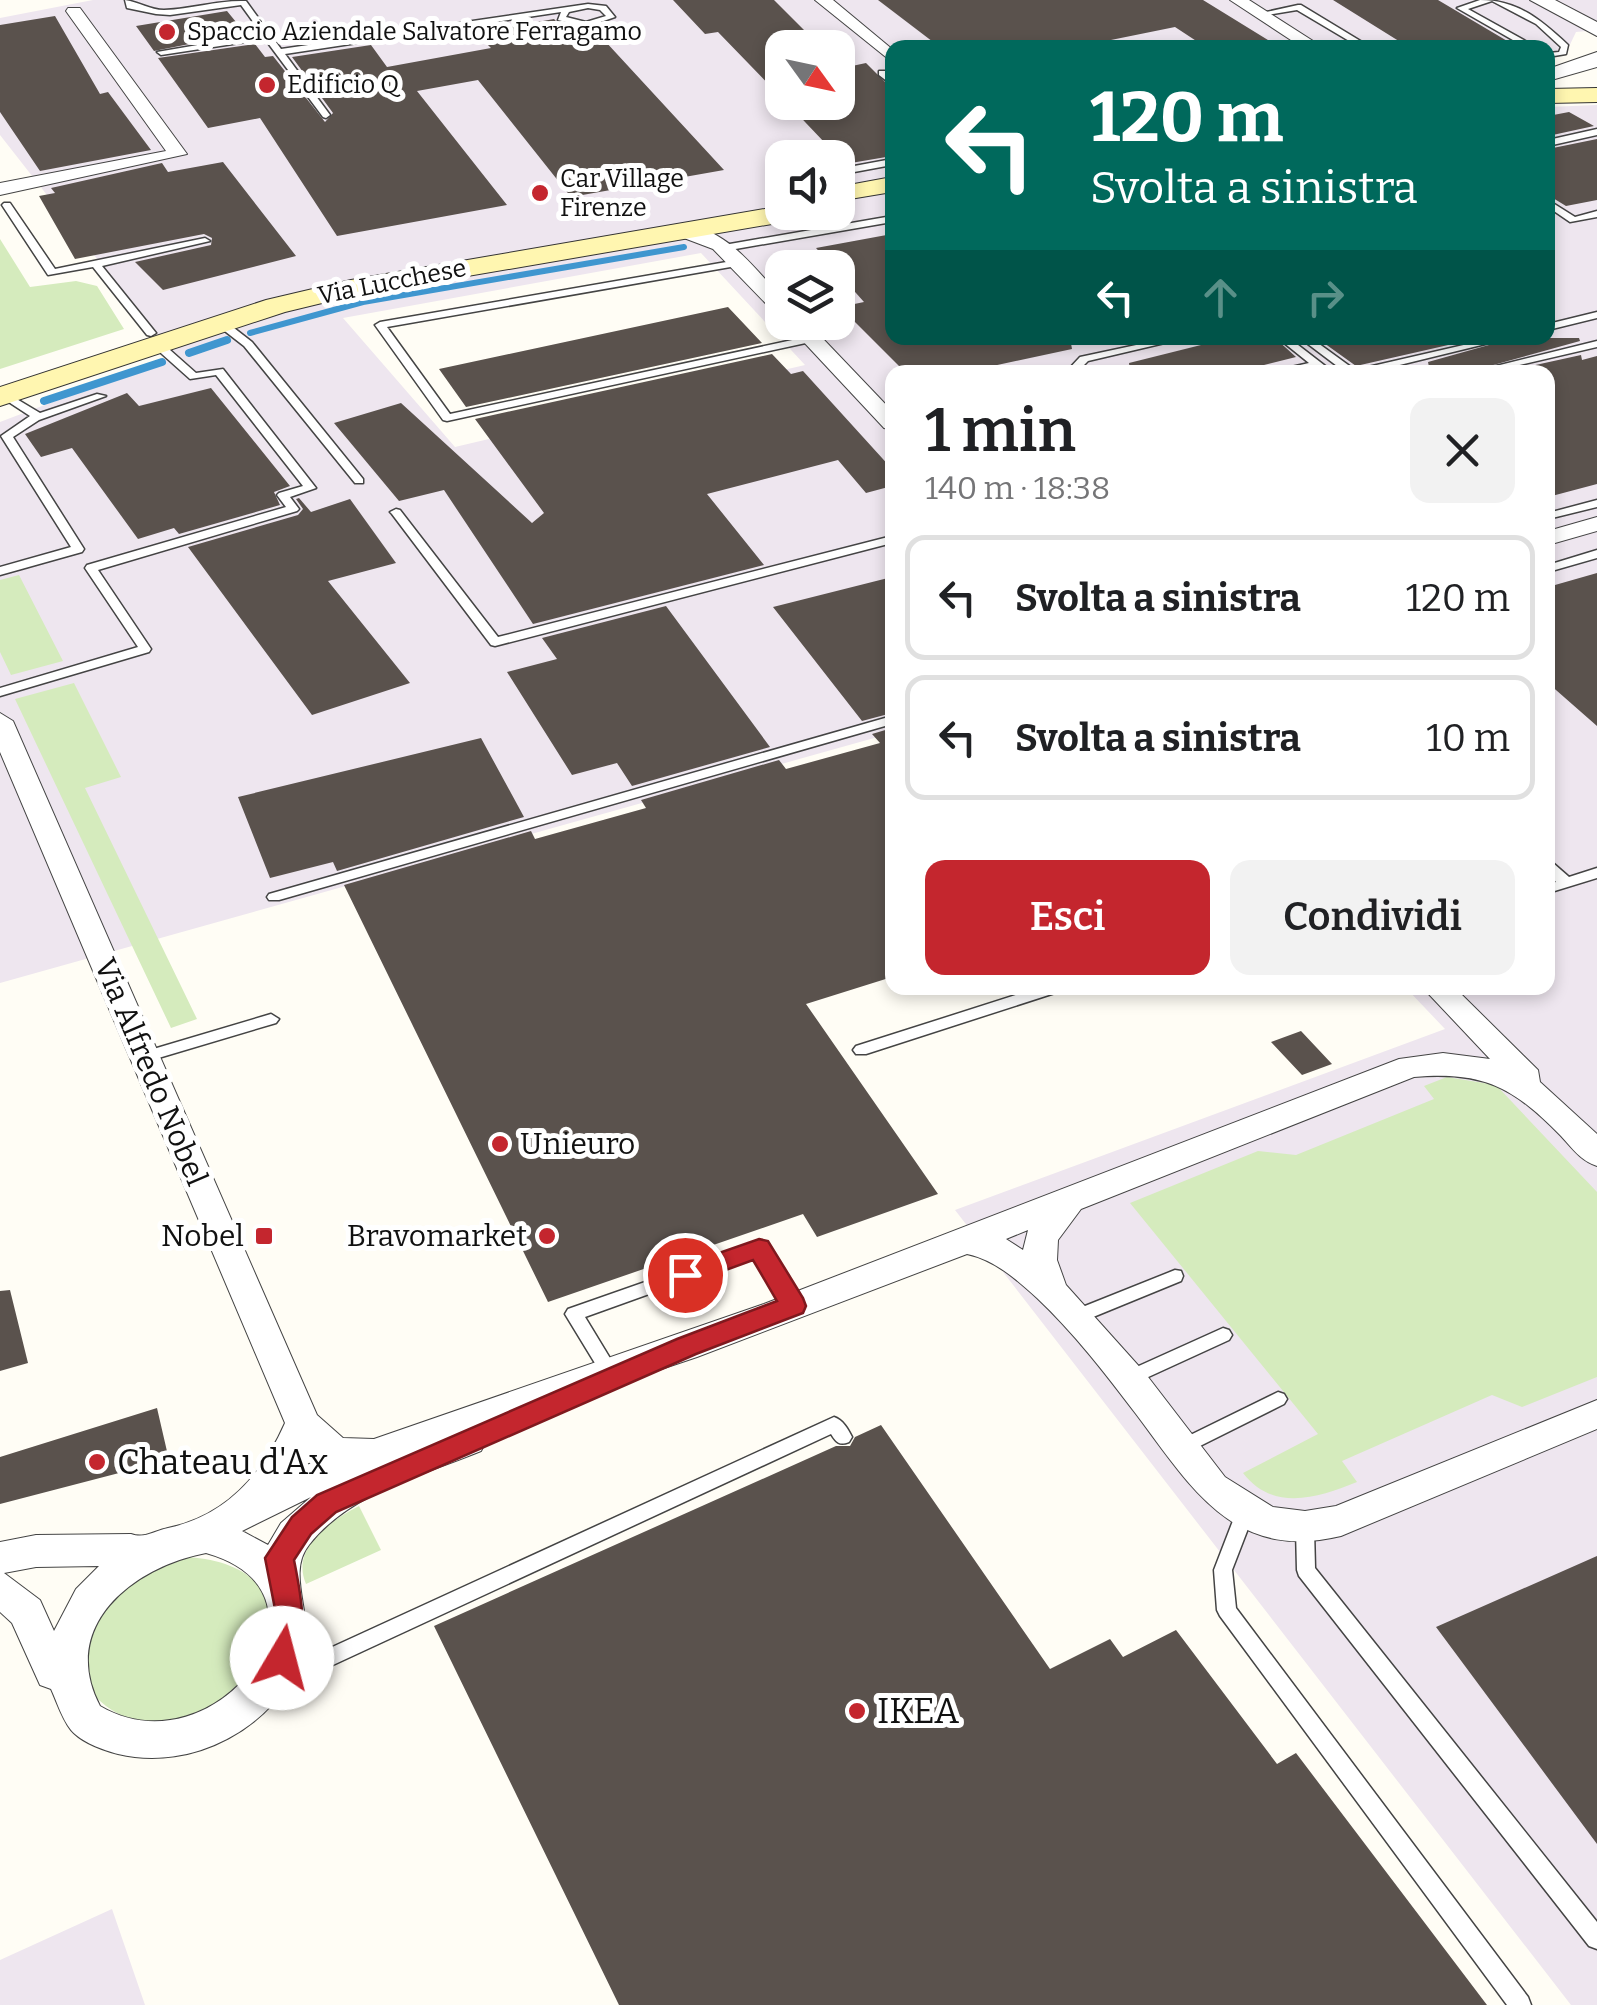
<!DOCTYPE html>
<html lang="it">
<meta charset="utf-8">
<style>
:root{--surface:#fff;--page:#f2f2f2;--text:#202124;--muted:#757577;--line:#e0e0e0;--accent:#c4262e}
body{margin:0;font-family:Bitter,serif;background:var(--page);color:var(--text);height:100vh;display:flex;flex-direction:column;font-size:38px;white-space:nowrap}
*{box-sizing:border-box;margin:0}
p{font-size:32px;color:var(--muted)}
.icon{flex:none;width:55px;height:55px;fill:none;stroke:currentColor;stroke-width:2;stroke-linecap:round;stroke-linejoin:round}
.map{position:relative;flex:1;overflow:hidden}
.sheet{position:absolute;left:885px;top:365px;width:670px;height:630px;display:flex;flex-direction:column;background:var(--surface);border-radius:20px;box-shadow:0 5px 15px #0003}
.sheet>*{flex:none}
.guide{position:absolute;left:885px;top:40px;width:670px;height:305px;border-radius:20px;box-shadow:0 5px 15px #0003;background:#00695c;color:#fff;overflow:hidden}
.needle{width:65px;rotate:123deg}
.tools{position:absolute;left:765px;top:30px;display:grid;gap:20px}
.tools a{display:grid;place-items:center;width:90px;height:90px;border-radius:20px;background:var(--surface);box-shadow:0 5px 15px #0003;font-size:50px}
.pin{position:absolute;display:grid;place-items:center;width:85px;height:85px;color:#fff;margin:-42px;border:5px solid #fff;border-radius:50%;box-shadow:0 2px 10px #0007}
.me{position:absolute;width:110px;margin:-55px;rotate:8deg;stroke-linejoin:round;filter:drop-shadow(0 0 8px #0008)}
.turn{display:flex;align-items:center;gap:35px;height:210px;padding:0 40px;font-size:45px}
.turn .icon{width:130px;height:130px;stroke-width:2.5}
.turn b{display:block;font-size:70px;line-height:85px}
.lanes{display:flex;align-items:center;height:95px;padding:0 40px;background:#0003;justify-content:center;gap:50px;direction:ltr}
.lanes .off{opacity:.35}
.round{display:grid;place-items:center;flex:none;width:105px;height:105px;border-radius:20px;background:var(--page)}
.headline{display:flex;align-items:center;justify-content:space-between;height:170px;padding:0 40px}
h1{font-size:60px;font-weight:600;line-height:75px}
.action{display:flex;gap:20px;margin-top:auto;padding:20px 40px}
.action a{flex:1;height:115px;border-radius:20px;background:var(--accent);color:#fff;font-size:40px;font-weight:600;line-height:115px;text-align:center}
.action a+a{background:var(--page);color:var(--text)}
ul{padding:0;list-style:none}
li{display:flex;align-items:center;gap:30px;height:125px;margin:0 20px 15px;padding:0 20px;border:5px solid var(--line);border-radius:20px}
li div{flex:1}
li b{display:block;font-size:38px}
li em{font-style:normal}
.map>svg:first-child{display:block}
</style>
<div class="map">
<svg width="1597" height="2005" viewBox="0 0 1597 2005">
<rect width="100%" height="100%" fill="#fffdf5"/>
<path fill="#eee6ef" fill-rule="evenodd" d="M93,0H1597V30L1576,32L1565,55L1548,59V48H892V338H1548V107L1597,105V2005H1571L955,1210L1445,1029L1406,988H1548V372H892V733L0,983V422L173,356L0,135V18ZM782,48H838V102H782ZM782,158H838V212H782ZM701,253L805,365L455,447L343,318ZM782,268H838V322H782Z
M112,1909L145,2005H0V1960Z"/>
<path fill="#d5ebbd" d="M0,239L30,287L76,281L97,286L124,329L0,369Z
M19,575L63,661L11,675L0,652V580Z
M74,683L121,777L85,788L197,1019L171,1028L15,699Z
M1447,1077L1496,1085L1597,1192V1377L1522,1407L1492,1395L1342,1461L1357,1482C1318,1498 1273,1512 1243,1473L1318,1434L1130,1203L1258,1151L1296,1155L1434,1099L1424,1086Z
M359,1506L381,1550L306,1584C290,1547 332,1520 359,1506Z
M187,1557C376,1570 193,1806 91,1692L81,1639L125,1579Z"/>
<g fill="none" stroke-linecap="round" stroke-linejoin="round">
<path stroke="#3f96cf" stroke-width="6" d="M250,333L363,302L684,247"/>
<path stroke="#3f96cf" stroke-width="8" d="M189,353L227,340
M44,401L162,362"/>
</g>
<path fill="#5a524d" d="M673,0H774L822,48H782V98L718,32L705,34Z
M878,0H1203L1281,48H1207L1175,27L1106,41L1116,48H941Z
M1333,0H1438L1519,48H1410Z
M227,11L245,33L154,51L136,26Z
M55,16L100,94L108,92L151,150L40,171L0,112V25Z
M554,19L564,29L593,28L724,170L571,197L478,80L417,91L507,205L337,236L260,118L208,128L158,58L255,44L265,57L273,56L325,122L333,113L292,57L371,45L387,67L491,48L484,41L501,37L493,30Z
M866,63L892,89V156L845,164L786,102H838V69Z
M1569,112L1594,126L1548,136V116Z
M1597,139V200L1566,206L1548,195V149Z
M223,162L296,256L163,290L135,262L211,245L212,238L204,234L75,259L39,196L55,193L51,188L162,163L168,172Z
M892,234V338H1070L1072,349L965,372H905L840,307L864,302L816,248Z
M728,307L762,343L466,407L439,369Z
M1229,338H1275L1296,357L1236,372H1130L1129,363Z
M1317,338H1479L1356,366Z
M1514,338H1579L1580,341L1468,372H1430L1428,362Z
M772,354L791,374L803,371L892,469V486L866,493L838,460L707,494L764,565L533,624L444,490L399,501L334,423L401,403L532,523L544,513L475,419Z
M1581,355L1582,360L1597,356V484L1548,497V372H1503Z
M211,388L290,486L274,492L280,505L179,534L174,528L138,539L72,448L41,457L25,434L127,393L139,406Z
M299,498L311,512L350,499L396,563L328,581L410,683L312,715L188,547L298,515L303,509L296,499Z
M1597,573V726L1548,683V587Z
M892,577V713L862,721L773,607Z
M666,606L770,747L632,786L617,763L572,775L507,672L557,659L542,638Z
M892,728V977L806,1004L938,1194L817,1237L803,1214L548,1302L344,885L531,831L535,839L646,808L641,800L779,760L786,769L880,743L872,734Z
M481,738L524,817L337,871L333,862L270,878L238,797Z
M1301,1031L1332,1064L1302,1075L1271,1042Z
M10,1290L28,1363L0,1371V1291Z
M157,1408L169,1460L0,1504V1457Z
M881,1425L1050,1669L1110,1639L1123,1657L1176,1630L1277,1764L1296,1753L1487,2005H619L434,1626L836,1446H850L855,1437Z
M1597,1556V1844L1436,1627Z"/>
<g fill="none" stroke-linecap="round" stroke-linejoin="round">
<defs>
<path id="service" d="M125,0C139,2 150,10 164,10C192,9 218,0 246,1L281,49L588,4L606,6L615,17L586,27L558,20L561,12L285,54L330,115L326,118L323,117L265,39L161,55L157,52L262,34L241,5L170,15L156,14L127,8ZM588,8L600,10L606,16L586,22L566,17L569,12Z
M1480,0C1518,0 1541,20 1568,45L1566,54L1548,57V53L1559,52L1561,47L1536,24L1492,1L1468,9L1538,48H1527L1457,8Z
M1298,5H1301L1372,48H1361L1297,10L1261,16L1257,14Z
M879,71H885L892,79V85L879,75Z
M1597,129V135L1548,146V140Z
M892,159V165L838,175V169Z
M1548,200L1575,217L1597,211V217L1570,222L1548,207Z
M4,203H10L55,269L205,238L210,241L102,266L156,333L151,336L147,335L93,267L48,275L2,205Z
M892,216V222L724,251L719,248L724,245Z
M738,260L743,263L742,265L387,327L450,414L811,336L815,337V341L447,421L443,420L375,325L380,322Z
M1597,312V318L1548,330V324Z
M217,321H225L252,342L363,479V483H355L244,346L217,325Z
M1169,338H1186L1088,361L1077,372H1066L1080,357Z
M1278,338H1289L1333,372H1322L1315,367L1293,372H1277L1278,370L1309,363Z
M1300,338H1311L1355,370L1494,338H1510L1371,372H1345Z
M1597,341V347L1489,372H1472Z
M153,342H161L196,373L223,369L316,488L290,497L299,509L297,511L98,570L151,649L149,652L0,696V688L138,647L85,568L87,565L286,507L277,495L279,493L303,486L216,375L190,379L153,346Z
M5,392L40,413L97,394L106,396L39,420L13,437L84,549L82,552L0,575V567L71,547L1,436L30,416L1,397L0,394Z
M1597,500V507L1548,519V513Z
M396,509L400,510L498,637L892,536V543L495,646L491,645L392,514L390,512Z
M1597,550V558L1548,572V565Z
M892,716V724L279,900H269L267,897L269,894Z
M1548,862L1553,863L1569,877L1597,868V878L1548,893V884L1556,882L1548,873Z
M1038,988H1060L1058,992L866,1054H856L853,1050L856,1046Z
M271,1014L279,1019L276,1023L145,1062L137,1057L140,1053Z
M759,1242L765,1244L799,1301L802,1306L799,1311L793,1313L787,1311L755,1256L585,1317L619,1373L616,1378L610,1380L604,1378L565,1314L568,1309Z
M1175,1270L1181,1271L1183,1276L1181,1281L1076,1324L1070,1322L1067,1317L1070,1312Z
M1223,1328L1229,1330L1232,1335L1229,1340L1133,1384L1127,1386L1121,1384L1118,1379L1121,1374Z
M1278,1392L1284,1394L1287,1399L1284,1404L1186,1453L1180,1455L1174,1453L1171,1448L1174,1443Z
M834,1417C843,1420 848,1429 852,1437L849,1442C839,1446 836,1442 831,1434L320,1671L313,1674L306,1671L283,1631L286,1625C303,1619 310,1641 317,1654Z
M1245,1505L1252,1508L1254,1513L1232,1570L1236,1608L1528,1997L1531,2005H1507L1220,1616L1217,1610L1214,1570L1236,1513L1238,1508Z
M1305,1521L1312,1523L1314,1529L1315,1568L1597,1922V1949L1589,1946L1299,1576L1297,1570L1296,1529L1298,1523Z"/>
<path id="minor" d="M815,0H833L892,49V62Z
M1230,0H1249L1324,48H1303Z
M68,8H80L187,154L0,195V183L166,151L66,11Z
M676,227C720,219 756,270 782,298V315L775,313L713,249L676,235Z
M785,322H807L892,411V430L884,428Z
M1597,517V531L1548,545V531Z
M0,713L13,721L317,1415L343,1438L374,1439L764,1304L1399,1059L1443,1053L1490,1059L1423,988H1455L1538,1070L1540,1082L1597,1134V1166C1581,1161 1572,1148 1561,1136C1513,1087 1483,1071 1414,1077L1081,1209L1058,1240L1057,1260L1066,1285L1145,1373L1225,1477L1273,1507L1305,1511L1336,1506L1597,1400V1429L1341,1536C1233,1562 1191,1487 1136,1414C1105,1373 1074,1333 1037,1298C1016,1279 995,1260 967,1254L697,1357L480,1430L486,1441L481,1451C423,1475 349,1493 309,1545C285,1575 316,1619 303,1655C276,1727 193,1772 118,1754C103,1750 81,1742 71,1730C62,1719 57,1702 51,1689L40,1685L12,1623L0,1612V1542L36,1535L131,1534C145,1539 153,1531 168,1528C225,1516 262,1475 285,1423L0,752ZM1028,1230L1023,1250L1006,1239ZM308,1453L319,1460L302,1467ZM311,1497L281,1523L268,1545L242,1531ZM206,1553C351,1594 216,1774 100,1706C58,1626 133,1567 206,1553ZM99,1566L76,1589L54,1631L40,1600L4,1573L36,1567Z"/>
<path id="tertiary" d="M1530,0H1555L1597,22V36Z
M1597,52V67L1548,81V69Z"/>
<path id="secondary" d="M1597,88V102L1548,103V89Z
M892,177V192L838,201V187Z
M782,206V212H807L795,220L351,296L285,312L0,406V387L266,300L351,280Z"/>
</defs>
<use href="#service" stroke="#444" stroke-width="3"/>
<use href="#minor" stroke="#444" stroke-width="2"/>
<use href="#tertiary" stroke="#444" stroke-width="2"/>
<use href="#secondary" stroke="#333" stroke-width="2"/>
<use href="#service" fill="#fff" fill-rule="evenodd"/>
<use href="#minor" fill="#fff" fill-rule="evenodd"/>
<use href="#tertiary" fill="#fff" fill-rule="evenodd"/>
<use href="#secondary" fill="#fff6b0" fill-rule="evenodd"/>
</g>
<path fill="#c4262e" stroke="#7f191e" stroke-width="2.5" d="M759,1239L768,1241L803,1298L806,1306L803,1313L696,1354L336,1512L311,1534L294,1560C301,1596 309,1631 293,1667L282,1671L272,1667L268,1658L276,1614L265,1558L292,1517L317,1495L677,1339L777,1301L753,1260L685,1285L672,1275L676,1268Z"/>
<g fill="#c4262e" stroke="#fff" stroke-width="4">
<circle cx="167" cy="32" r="10"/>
<circle cx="267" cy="85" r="10"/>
<circle cx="540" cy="193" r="10"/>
<circle cx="500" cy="1144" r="10"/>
<rect x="254" y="1226" width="20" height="20" rx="5"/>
<circle cx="547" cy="1236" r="10"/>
<circle cx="97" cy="1462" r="10"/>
<circle cx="857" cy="1711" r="10"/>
</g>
<g text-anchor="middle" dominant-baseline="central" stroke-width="10" stroke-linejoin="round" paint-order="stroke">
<g font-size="25" fill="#111" stroke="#fff" text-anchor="start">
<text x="187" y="32">Spaccio Aziendale Salvatore Ferragamo</text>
<text x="287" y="85">Edificio Q</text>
<text x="560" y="179">Car Village<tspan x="560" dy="29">Firenze</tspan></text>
</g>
<g font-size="25" fill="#111" stroke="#fff">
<text transform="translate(392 282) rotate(-11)">Via Lucchese</text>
</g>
<g font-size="30" fill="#111" stroke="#fff">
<text transform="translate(151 1072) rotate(67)">Via Alfredo Nobel</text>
</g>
<g font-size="30" fill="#111" stroke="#fff" text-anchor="end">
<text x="520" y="1144" text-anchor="start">Unieuro</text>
<text x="244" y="1236">Nobel</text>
<text x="527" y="1236">Bravomarket</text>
</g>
<g font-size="35" fill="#111" stroke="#fff" text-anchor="start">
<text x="117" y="1462">Chateau d'Ax</text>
<text x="877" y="1711">IKEA</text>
</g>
</g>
</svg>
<div class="tools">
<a><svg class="needle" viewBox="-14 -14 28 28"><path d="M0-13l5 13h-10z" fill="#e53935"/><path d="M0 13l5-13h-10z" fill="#757577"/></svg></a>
<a><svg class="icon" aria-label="sound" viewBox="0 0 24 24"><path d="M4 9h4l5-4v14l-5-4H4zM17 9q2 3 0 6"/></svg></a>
<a><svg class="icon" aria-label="layers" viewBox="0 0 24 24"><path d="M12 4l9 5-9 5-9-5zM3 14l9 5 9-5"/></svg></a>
</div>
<div class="pin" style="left:685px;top:1275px;background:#d93025"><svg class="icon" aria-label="arrive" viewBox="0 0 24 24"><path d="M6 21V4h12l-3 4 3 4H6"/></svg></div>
<svg class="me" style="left:282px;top:1658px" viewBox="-20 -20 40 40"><circle r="19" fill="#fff"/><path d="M0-13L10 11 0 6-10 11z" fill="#c4262e"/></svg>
<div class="guide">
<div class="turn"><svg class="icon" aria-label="left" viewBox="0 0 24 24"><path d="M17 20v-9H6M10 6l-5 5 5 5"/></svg><div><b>120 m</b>Svolta a sinistra</div></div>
<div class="lanes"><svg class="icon" aria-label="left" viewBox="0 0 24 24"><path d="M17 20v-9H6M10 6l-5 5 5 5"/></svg><svg class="icon off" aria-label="ahead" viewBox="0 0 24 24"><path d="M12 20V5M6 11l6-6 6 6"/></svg><svg class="icon off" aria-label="right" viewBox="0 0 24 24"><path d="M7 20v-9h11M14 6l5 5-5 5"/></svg></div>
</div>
<section class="sheet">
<div class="headline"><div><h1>1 min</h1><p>140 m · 18:38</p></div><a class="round"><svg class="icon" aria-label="close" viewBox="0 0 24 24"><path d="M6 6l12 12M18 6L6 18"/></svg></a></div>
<ul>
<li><svg class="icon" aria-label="left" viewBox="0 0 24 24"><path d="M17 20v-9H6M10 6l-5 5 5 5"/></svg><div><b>Svolta a sinistra</b></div><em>120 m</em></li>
<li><svg class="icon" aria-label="left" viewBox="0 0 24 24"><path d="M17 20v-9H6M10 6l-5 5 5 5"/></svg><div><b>Svolta a sinistra</b></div><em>10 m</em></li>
</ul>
<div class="action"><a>Esci</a><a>Condividi</a></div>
</section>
</div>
